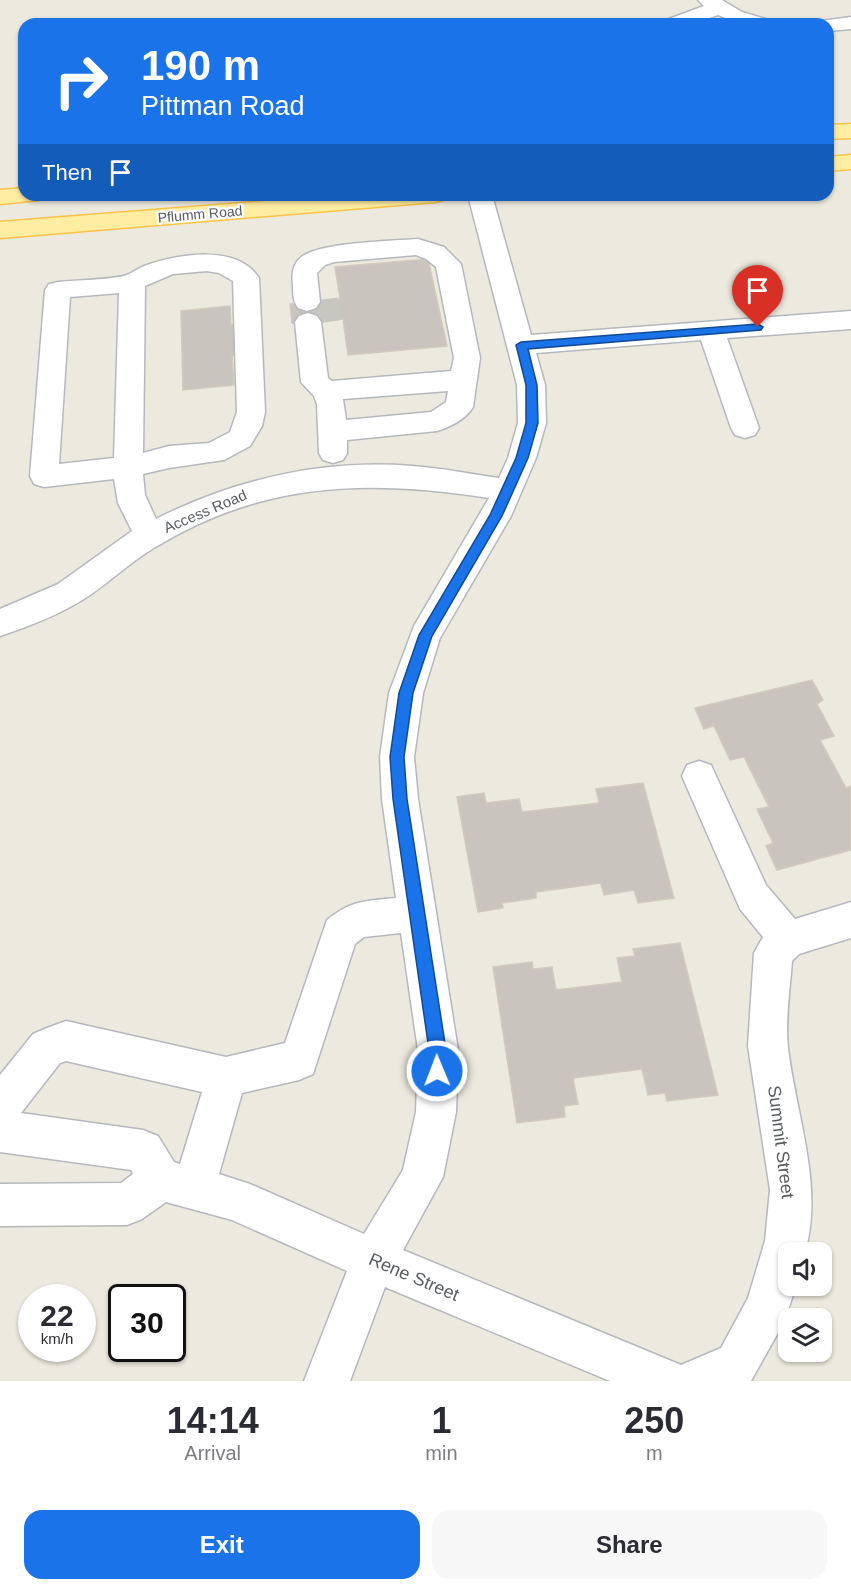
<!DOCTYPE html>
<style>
:root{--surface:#fff;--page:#f7f7f7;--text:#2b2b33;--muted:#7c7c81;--accent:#1a73e8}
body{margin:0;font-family:Arial,sans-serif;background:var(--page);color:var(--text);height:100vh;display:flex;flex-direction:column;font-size:22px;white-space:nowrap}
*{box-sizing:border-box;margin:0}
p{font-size:20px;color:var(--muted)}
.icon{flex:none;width:33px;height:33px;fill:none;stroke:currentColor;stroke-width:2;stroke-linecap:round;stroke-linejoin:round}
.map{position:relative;height:1381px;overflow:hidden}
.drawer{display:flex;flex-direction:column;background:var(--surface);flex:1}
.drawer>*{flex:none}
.guide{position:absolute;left:18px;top:18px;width:816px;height:183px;border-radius:18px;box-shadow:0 2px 4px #0004;background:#1a73e8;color:#fff;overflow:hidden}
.buttons{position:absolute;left:778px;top:1242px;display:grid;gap:12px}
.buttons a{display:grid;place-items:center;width:54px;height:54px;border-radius:12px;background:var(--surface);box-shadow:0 2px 4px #0004;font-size:30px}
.speed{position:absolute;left:18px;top:1284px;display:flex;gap:12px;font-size:30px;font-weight:700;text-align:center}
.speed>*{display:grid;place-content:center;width:78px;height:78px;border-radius:50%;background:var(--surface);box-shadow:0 2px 4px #0004;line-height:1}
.speed small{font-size:15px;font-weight:400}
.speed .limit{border:3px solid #111;border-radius:9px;background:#fff;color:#111}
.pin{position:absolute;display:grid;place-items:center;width:51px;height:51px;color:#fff;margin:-62px -26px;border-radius:50% 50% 50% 0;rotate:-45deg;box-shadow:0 0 6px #0007}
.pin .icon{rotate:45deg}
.me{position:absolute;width:66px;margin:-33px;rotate:359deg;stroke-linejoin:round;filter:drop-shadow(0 0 4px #0008)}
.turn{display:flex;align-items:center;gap:21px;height:126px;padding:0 24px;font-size:27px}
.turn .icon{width:78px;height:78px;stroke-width:2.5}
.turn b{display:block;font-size:42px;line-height:51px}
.then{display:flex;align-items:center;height:57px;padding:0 24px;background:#0003;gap:12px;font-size:22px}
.eta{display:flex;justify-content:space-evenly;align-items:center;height:102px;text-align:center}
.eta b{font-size:36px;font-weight:700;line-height:42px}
.button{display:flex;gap:12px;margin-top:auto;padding:12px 24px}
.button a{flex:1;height:69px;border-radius:18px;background:var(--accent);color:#fff;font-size:24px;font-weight:700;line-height:69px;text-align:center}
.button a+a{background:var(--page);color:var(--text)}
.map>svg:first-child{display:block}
</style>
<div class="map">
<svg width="851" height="1381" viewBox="0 0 851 1381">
<rect width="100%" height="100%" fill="#ece9de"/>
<path fill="#c9c5be" stroke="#d1cabd" stroke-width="1.5" d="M428,259L447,346L348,355L343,319L292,323L290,304L340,299L335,267Z
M230,306L231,325L242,324L244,355L232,356L234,385L183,390L181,311Z
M812,680L823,700L817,704L834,736L820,740L846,788L851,786V850L777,870L766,846L773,843L757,809L769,807L744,757L730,760L714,726L704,729L695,708Z
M643,783L674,898L638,903L634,890L604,895L601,883L536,892V898L502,903L503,908L478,912L457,797L484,793L486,803L519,799L522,812L599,803L596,789Z
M680,943L718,1095L667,1101L665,1093L648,1095L642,1069L573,1078L578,1104L564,1106L565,1117L517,1123L493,967L532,962L533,969L552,967L556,990L622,982L617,958L635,956L633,949Z"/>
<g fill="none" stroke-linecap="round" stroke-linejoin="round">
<path stroke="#c7c6bf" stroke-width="23" stroke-dasharray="23 11" stroke-linecap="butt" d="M326,299L329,322"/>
<defs>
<path id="minor" d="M698,0H722L742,12L769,20L772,24H740L718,15L692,24H663L666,20L704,6Z
M851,17V29L828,31V24H818L821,21Z
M468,195H492L531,335L851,311V329L727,338L759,428L755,435L745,438L735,435L731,428L701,340L536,353L545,385L546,423L536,458L511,516L440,638L423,693L414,757L418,799L458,1050L456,1112L443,1177L403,1250L681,1365L721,1348L748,1298L765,1241L770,1190L748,1046L754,953L763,937L740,909L682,776L687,765L699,761L711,765L766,885L795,919L851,902V938L799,954L792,961C790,989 785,1020 788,1048C796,1115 824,1186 805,1252H789V1286H796L784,1322L751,1381H610L385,1287L350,1381H304L347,1271L232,1220L166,1202L142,1219L127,1225L0,1226V1184L121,1183L133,1174L131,1170L0,1152V1075L33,1034L47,1028L66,1021L226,1057L285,1043L327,920C352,900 365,901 396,898L382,799L380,757L389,693L414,626L489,498C367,479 263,481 154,548C130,562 110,582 87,597C61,614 30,626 0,636V609L58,584L132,531L118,503L114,479L44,487L34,484L30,476L45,290L49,284L58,282C75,280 112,280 127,275C134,272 140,267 147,265C179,254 237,244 259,278L265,412L262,426L250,446L224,460L169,468L143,474L145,495L156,519C235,479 323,459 412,466C441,468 470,474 499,478L508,458L518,423L517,385ZM207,271L219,273L233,281L237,412L230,432L209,443L169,446L143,453L145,286L173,274ZM119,293L114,458L59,464L70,297ZM401,933L418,1050L416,1112L403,1170L364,1234L250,1184L219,1174L242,1093L299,1080L313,1074L355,944L364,937ZM66,1061L202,1092L180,1164L174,1162L158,1136L143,1130L21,1113L60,1063Z
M418,239L444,247L461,264L480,358L473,407C466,419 450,427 437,431L347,440V453L343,460L333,463L323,460L319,453L317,404L314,396L301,382L295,322L299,316L308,313L317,316L321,322L328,378L332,381L451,371L454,358L436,267L426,259L416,255L334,262L325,265L317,273L320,302L316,308L307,311L298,308C293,301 293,294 293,286C292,276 292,267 299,259C315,242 392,241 418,239ZM448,391L446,402L431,412L346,420L343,399Z"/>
<path id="major" d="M851,124V138L828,139V125Z
M851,155V169L828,171V157Z
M24,188V195H43L39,200L0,204V190Z
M344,195H447L443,200L435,202L0,238V222Z"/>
</defs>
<use href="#minor" stroke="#b5b8bd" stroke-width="3"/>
<use href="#major" stroke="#fbc349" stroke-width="3"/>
<use href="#minor" fill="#fff" fill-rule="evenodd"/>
<use href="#major" fill="#ffeda1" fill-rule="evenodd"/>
</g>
<path fill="#1a73e8" stroke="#114b97" stroke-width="1.5" d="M758,324L763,327L761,330L528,349L537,385L538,423L528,458L502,516L432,636L413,693L404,757L407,799L446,1050L443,1077L437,1079L431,1077L429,1071V1050L393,799L390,757L399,693L419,635L490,515L516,458L526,423V385L516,345L521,342Z"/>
<g text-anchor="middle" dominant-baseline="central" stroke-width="4.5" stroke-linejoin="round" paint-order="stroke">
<g font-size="14" fill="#585c61" stroke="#fff">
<text transform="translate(200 214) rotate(-5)">Pflumm Road</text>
</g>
<g font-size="15" fill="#585c61" stroke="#fff">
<text transform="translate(205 511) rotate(-23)">Access Road</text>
</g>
<g font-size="18" fill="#585c61" stroke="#fff">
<text transform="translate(781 1142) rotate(83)">Summit Street</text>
<text transform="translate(414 1277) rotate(23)">Rene Street</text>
</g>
</g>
</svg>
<div class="buttons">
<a><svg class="icon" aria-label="sound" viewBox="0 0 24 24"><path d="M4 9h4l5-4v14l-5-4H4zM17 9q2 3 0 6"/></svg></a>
<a><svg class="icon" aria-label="layers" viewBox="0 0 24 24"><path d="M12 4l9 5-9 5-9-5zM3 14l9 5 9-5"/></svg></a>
</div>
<div class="speed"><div>22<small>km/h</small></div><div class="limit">30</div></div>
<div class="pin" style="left:758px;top:327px;background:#d93025"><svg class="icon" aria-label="arrive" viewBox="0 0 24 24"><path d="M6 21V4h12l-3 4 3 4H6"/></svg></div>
<svg class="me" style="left:437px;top:1071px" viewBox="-20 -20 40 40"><circle r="17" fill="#1a73e8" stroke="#fff" stroke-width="3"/><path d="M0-11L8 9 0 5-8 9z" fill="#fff"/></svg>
<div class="guide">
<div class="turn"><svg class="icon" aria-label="right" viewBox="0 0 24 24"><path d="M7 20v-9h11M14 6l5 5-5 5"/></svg><div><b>190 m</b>Pittman Road</div></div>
<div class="then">Then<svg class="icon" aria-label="arrive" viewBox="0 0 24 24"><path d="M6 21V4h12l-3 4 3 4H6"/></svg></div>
</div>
</div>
<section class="drawer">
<div class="eta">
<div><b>14:14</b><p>Arrival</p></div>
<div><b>1</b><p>min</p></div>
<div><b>250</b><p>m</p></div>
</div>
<div class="button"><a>Exit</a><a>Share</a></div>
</section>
